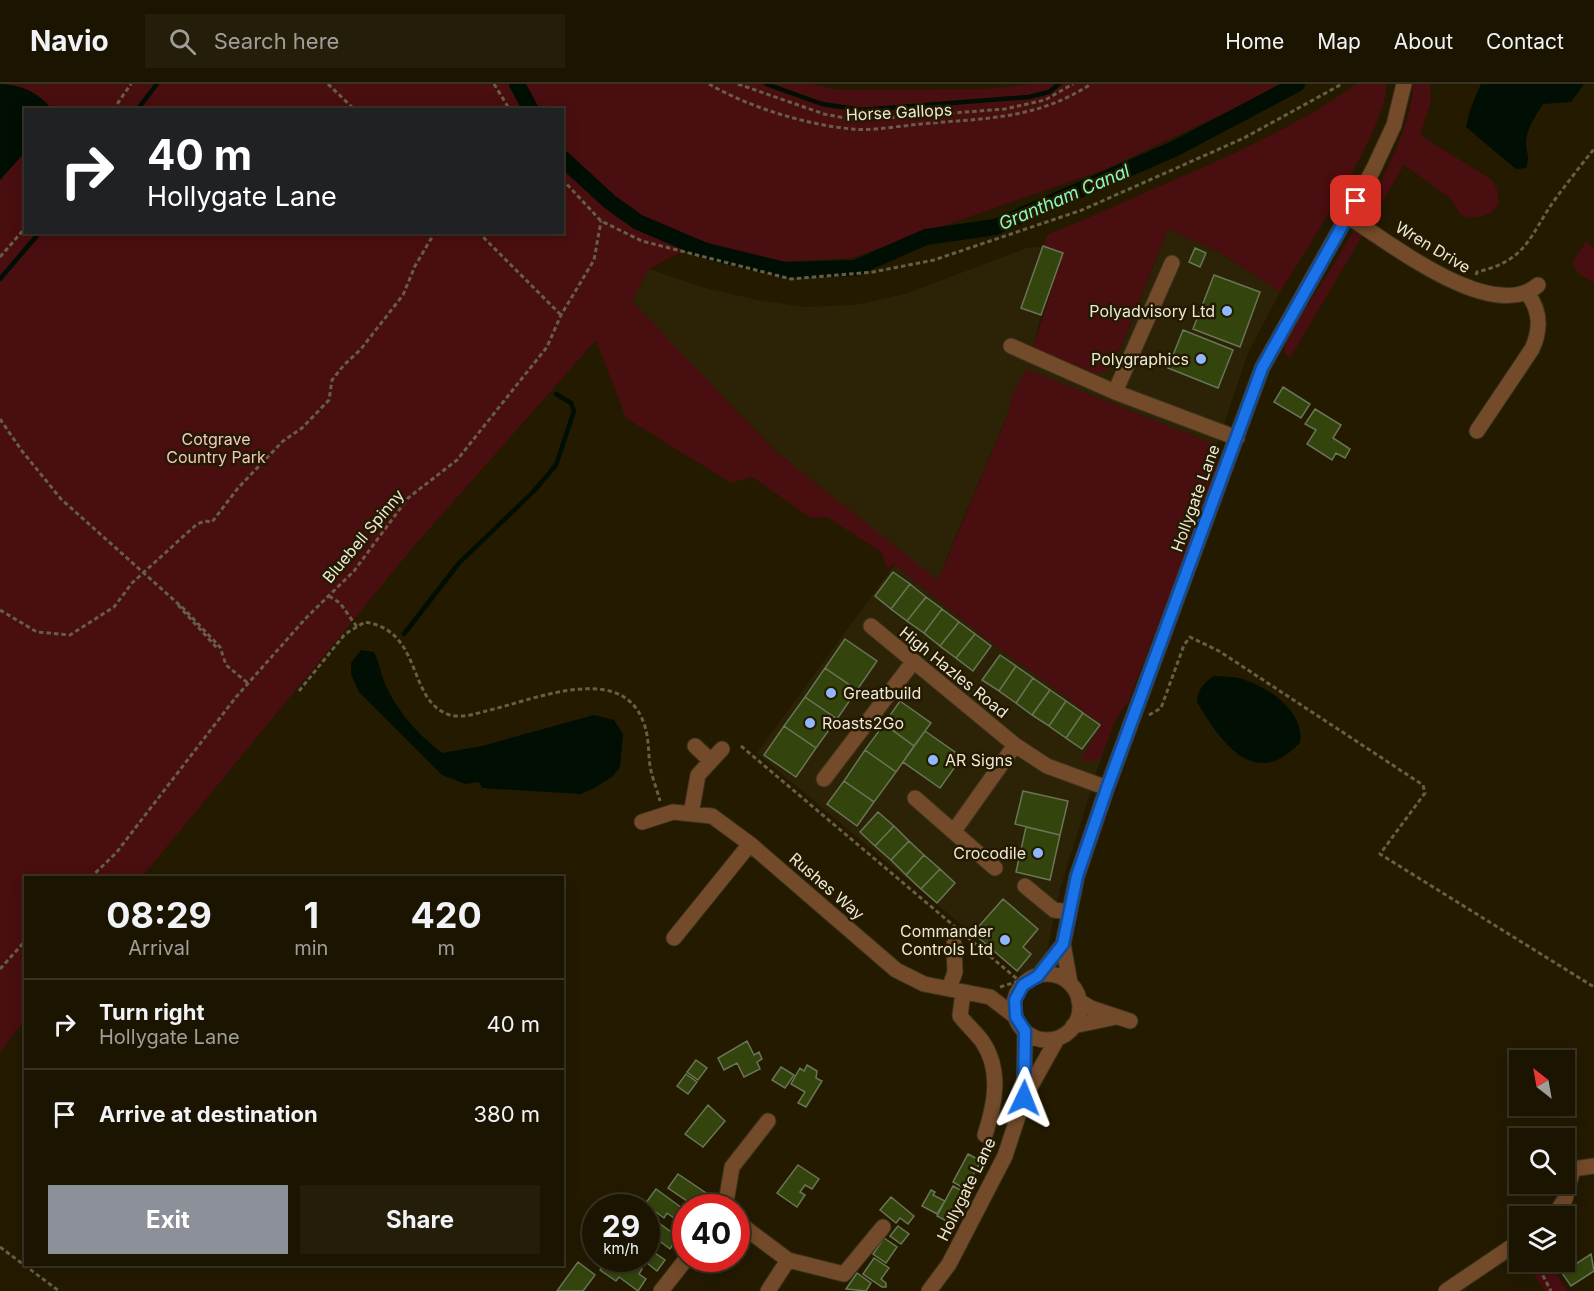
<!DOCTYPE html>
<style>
:root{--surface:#1a1400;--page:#231d0a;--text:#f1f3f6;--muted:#9f9e99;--line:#383322;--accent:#8c9099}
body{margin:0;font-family:Inter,sans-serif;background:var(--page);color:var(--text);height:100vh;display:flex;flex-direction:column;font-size:22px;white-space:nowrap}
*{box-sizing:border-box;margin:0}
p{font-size:20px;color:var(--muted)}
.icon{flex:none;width:33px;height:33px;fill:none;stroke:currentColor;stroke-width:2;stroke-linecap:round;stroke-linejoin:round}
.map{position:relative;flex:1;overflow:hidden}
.panel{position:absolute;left:24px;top:792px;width:540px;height:390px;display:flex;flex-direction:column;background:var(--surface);border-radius:0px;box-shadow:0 3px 15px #0003,0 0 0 2px var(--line)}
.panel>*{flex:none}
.hud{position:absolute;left:24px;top:24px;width:540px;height:126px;border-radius:0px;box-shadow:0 3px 15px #0003,0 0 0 2px var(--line);background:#202124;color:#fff;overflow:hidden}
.needle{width:39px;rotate:329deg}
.buttons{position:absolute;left:1509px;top:966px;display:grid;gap:12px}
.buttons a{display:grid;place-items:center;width:66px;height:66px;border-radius:0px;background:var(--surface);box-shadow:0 3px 15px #0003,0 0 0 2px var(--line);font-size:30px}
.speed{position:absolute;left:582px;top:1110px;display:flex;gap:12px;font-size:30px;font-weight:700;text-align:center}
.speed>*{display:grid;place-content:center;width:78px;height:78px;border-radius:50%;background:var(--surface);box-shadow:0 3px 15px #0003,0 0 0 2px var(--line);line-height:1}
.speed small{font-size:15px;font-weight:400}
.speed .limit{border:9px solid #d22;background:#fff;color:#111}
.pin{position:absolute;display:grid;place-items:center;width:51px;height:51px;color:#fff;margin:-26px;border-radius:12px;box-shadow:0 3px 9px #0006}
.me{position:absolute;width:66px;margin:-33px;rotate:2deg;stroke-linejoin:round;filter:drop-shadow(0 0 4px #0008)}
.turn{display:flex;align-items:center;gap:21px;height:126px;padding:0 24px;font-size:27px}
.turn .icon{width:78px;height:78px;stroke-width:2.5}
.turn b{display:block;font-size:42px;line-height:51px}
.eta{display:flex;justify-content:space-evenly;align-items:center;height:102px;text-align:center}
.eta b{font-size:36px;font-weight:700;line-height:42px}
.action{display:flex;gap:12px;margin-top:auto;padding:12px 24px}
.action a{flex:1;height:69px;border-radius:0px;background:var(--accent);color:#fff;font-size:24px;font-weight:700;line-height:69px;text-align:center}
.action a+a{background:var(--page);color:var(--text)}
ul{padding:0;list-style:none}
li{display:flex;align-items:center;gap:18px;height:90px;padding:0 24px;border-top:2px solid var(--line)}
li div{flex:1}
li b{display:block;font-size:22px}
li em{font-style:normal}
header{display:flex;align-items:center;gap:36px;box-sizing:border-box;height:84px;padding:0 30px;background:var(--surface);border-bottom:2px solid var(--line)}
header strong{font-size:28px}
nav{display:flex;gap:33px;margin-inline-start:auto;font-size:21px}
.search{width:420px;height:54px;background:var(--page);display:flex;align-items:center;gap:15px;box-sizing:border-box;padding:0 21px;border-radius:0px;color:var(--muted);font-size:22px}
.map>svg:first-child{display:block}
</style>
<header>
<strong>Navio</strong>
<div class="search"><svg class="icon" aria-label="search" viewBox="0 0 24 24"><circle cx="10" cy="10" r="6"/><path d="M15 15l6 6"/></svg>Search here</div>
<nav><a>Home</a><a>Map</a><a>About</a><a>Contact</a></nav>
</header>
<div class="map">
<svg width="1594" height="1207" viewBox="0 0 1594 1207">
<rect width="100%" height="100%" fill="#231a00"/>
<path fill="#2c2307" d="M1168,145L1217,167L1280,208L1248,269L1217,361L1139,335L1026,286L944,480L1115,637L1099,680L1060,805L1041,896L1020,890L757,669L903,469L774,366L631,217L649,185L702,203L757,216L804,223L855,221L905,210L1027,164L1043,162L1063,169L1041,231L1033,264L1107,286L1121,264Z"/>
<path fill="#490e0f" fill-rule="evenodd" d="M0,0H812L839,6L984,5L1031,0H1280L1246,19L1106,85L852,174L783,178L702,157L649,185L632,217L774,366L938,496L1010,325C1009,308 1020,300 1026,285L1217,361L1219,382L1129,616L1115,637L1101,674L1087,678L1081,675L1102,639L1083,629L1077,621L990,558L893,480L888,486L881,468L827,433L811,434L752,393L731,399L626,334L596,256L415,461L142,793L26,794L25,936L0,968ZM26,26H562V148H26Z
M1356,0H1386C1389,42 1305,167 1280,208L1217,167L1168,145L1121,263L1107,286L1095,290L1033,264L1063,169L1043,162L1048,150C1075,140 1101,128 1128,116C1206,82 1286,50 1356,0Z
M1413,0H1430L1431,18L1420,51L1492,96L1497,105L1499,120C1490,133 1475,136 1461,131L1450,114L1404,81L1290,274L1284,268L1286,255C1322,197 1413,66 1413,0Z
M1586,158L1594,163V199L1579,190L1573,181L1574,175Z
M1550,1181L1568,1207H1545L1534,1191Z"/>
<path fill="#000e04" d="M0,0C22,0 38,9 52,25L26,26L25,68L0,96Z
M1481,0H1584L1571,18L1543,20C1536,31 1525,47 1526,61C1527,72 1530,71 1526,84L1516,85L1466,43L1470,26Z
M361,566L374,568C380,580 381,592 387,604C399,630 419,651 442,669L482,662L594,631L614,636L623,650L620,683L613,692L596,703L581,710L482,704L479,698L466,700L442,691L359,608L351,590V579Z
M1214,592C1223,593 1233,592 1242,595C1270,604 1305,628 1300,659C1294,664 1288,670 1281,674C1242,695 1213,644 1197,618C1197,607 1204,598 1214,592Z"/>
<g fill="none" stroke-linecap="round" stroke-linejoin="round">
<path stroke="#000e04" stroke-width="4.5" d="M766,0L822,20L862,26L1029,13L1049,8L1059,0
M137,26L157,0
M0,195L40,148
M404,550L459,479L533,408L556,381L574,327L571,319L556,310"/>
<path stroke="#000e04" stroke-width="16" d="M517,0L531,26
M562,74L610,118L638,138L706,167L785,186L855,184L926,153L995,143L1174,65L1297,0"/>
</g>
<path fill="#33450d" stroke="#697557" stroke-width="1.5" d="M1043,162L1063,169L1041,231L1021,224Z
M1195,164L1206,169L1200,183L1189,178Z
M1214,191L1260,208L1240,263L1193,245Z
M1183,246L1233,266L1218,304L1168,284Z
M1283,303L1310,320L1301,334L1274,318Z
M1315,325L1341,341L1333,354L1350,365L1345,374L1336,369L1332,376L1307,360L1316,346L1305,340Z
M893,488L910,500L891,525L875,512Z
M910,500L926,513L907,537L891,525Z
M926,513L942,525L924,549L907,537Z
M942,525L959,538L940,562L924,549Z
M959,538L975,550L956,574L940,562Z
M975,550L991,562L973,587L956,574Z
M845,555L877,577L857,606L825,584Z
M1000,571L1016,582L999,607L982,596Z
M1016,582L1033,594L1016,619L999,607Z
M825,584L857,606L837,635L805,613Z
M1033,594L1050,606L1032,631L1016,619Z
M1050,606L1066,617L1049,642L1032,631Z
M805,613L837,635L816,664L784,642Z
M900,617L931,639L914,662L884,640Z
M1066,617L1083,629L1066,654L1049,642Z
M1083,629L1100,641L1082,665L1066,654Z
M884,640L914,662L896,688L865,666Z
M784,642L816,664L796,693L764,671Z
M925,647L962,673L940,704L903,678Z
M865,666L896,688L874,718L844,697Z
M844,697L874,718L857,742L827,720Z
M1023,707L1068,717L1060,751L1015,740Z
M878,728L894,742L875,762L860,748Z
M894,742L909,757L891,776L875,762Z
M1026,743L1060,751L1050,796L1016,788Z
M909,757L924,771L906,791L891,776Z
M924,771L940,785L921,805L906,791Z
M940,785L955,799L937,819L921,805Z
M1003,815L1038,845L1023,863L1031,870L1017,887L973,849Z
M747,957L754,971L759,968L762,975L757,978L760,985L744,993L737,979L724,986L718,974Z
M696,976L707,984L698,996L687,988Z
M807,981L817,987L816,994L822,997L806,1023L798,1019L805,1008L791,1000L800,984L804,987Z
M781,983L794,991L785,1004L772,996Z
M686,990L697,998L688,1010L677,1002Z
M708,1021L725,1037L703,1063L685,1050Z
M968,1070L981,1077L965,1105L953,1098Z
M798,1081L819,1095L812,1105L805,1101L800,1108L805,1111L797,1123L777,1109Z
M678,1090L706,1109L696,1123L668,1104Z
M953,1102L964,1108L948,1138L937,1132Z
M656,1105L686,1127L685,1142L667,1129L664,1134L645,1120Z
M931,1106L935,1108L933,1111L945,1117L937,1130L922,1122Z
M891,1113L914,1132L908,1140L900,1134L896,1139L880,1126Z
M648,1131L678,1153L670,1165L653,1152L649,1157L646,1155Z
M898,1142L909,1150L901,1160L890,1152Z
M884,1154L897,1163L886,1179L873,1170Z
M646,1163L665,1176L657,1187L641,1174H646Z
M1591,1170L1594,1187L1571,1202L1562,1189Z
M616,1174H628L642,1185L639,1190L646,1195L638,1207L619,1193L616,1197L600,1186L605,1178L611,1182Z
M874,1174L889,1184L881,1195L886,1199V1203H882L863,1190Z
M578,1178L595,1191L583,1207H557Z
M857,1189L871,1199L866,1207L846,1205Z"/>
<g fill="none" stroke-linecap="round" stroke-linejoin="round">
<defs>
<path id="minor" d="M1347,132C1388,157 1492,241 1538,201
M1011,262L1115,308L1237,354
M1115,308L1172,179
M1477,347L1532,265C1541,245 1541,227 1527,209
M871,542L1015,661L1047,682L1107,704
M695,662L711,677
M824,695L913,578
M915,714L995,784
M691,730L698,691L722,665
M642,738L673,728L712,732L750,760L896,886L924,900L990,913L1016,933
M954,747L1015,661
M1025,802L1054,826L1069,828
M674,854L750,760
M1014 923a33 33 0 1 1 66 0a33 33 0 1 1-66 0Z
M1038,892L1063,860
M1070,899L1063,860L1077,792L1107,704L1262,284L1373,86L1394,41L1404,0
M949,905L955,888L954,860
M963,908L960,932C967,941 975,948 982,957C1002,986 995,1020 985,1051
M1079,917L1091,924L1130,937
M1073,942L1116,933
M1024,1011L1025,947
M725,1124L732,1083L768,1037
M1554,1132L1565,1115L1573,1085L1594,1082
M736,1137L788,1176L768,1207
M788,1176L844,1190L883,1143
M661,1207L687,1174
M929,1207L949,1180L1005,1072L1024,1014L1057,955
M1446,1207L1520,1157"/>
</defs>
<use href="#minor" stroke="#3b331a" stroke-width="17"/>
<path stroke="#665e47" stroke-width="3" stroke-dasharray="4.5 3" stroke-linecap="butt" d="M328,0L355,26
M494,0L510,26
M709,0C748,23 807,41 852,45C874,47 899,42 921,40C984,34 1036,36 1091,0
M738,0L824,30L845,34L875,35L1005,25L1045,16L1073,0
M113,26L131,0
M562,95L601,137L642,157L791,195L873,188L934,176L1082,126L1244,54L1342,0
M478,148L561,231
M0,173L26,143
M1476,191L1477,188C1529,176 1529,151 1556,114C1568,98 1581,81 1594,65
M0,335L22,367L61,415L184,525L220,563L226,581L249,600
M329,512L340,519L357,543
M178,521L217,564L220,563
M0,526L37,548L70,551L114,523L132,499L197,440L205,437L212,438L238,404L283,357L302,344L329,316L332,296L344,281L361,265L403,211L415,182L435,148
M299,607L345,550L365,538C424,547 406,617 450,631C461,634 476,630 486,627C531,617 620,577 643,637C649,651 648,666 650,682C652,694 657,705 660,717
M1149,631L1161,624L1184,561L1190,553L1219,567L1423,701L1425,709L1380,770L1594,903
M741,662L960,847
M90,794L116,769L236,613L306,534L354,487L408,414L457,376L547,263L561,231L594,176L601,137
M967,853L1022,899
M0,885L26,856
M1000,903L1019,897
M0,1163L59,1207
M1536,1178L1551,1207"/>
<use href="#minor" stroke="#744b2a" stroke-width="15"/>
</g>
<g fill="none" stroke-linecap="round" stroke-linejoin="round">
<defs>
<path id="route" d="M1024,1014L1025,947L1016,933L1015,916L1023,901L1038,892L1063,860L1077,792L1107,704L1262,284L1356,117"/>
</defs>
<use href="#route" stroke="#114b97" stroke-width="15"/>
<use href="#route" stroke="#1a73e8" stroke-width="10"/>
</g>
<g fill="#91b8fd" stroke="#231a00" stroke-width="2">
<circle cx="1227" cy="227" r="6"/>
<circle cx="1201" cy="275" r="6"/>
<circle cx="831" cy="609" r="6"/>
<circle cx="810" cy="639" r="6"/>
<circle cx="933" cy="676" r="6"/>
<circle cx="1038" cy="769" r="6"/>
<circle cx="1005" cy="856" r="6"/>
</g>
<g text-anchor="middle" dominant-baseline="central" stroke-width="5" stroke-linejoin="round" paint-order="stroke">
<g font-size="16" fill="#ede8d7" stroke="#231a00">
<text transform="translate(899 28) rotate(-3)">Horse Gallops</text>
<text transform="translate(1433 163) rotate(31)">Wren Drive</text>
<text transform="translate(1195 414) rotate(-70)">Hollygate Lane</text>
<text transform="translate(363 452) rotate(-50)">Bluebell Spinny</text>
<text transform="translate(954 588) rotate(39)">High Hazles Road</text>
<text transform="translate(827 802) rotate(41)">Rushes Way</text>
<text transform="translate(966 1105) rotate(-64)">Hollygate Lane</text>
</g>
<g font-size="16" fill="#ede8d7" stroke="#231a00" text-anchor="end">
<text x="1215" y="227">Polyadvisory Ltd</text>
<text x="1189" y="275">Polygraphics</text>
<text x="843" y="609" text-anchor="start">Greatbuild</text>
<text x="822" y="639" text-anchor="start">Roasts2Go</text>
<text x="945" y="676" text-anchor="start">AR Signs</text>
<text x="1026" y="769">Crocodile</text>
<text x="993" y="847">Commander<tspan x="993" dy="18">Controls Ltd</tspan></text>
</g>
<g font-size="16" fill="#f3c5c1" stroke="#231a00">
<text x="216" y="355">Cotgrave<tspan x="216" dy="18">Country Park</tspan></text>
</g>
<g font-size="18" font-style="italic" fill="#88fac0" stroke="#231a00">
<text transform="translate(1064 113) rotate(-23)">Grantham Canal</text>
</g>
</g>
</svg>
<div class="buttons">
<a><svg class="needle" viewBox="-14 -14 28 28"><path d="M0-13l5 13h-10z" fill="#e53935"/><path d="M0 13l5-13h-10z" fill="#9f9e99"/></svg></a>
<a><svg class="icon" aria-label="search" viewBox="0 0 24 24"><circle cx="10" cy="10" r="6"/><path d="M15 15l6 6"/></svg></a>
<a><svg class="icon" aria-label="layers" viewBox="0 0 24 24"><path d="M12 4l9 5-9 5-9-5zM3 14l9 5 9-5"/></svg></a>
</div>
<div class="speed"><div>29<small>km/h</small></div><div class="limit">40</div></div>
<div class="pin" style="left:1356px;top:117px;background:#d93025"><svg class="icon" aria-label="arrive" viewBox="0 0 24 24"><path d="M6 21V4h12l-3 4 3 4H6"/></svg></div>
<svg class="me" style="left:1024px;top:1014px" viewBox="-20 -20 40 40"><path d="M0-17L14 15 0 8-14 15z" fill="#1a73e8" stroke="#fff" stroke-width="4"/></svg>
<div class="hud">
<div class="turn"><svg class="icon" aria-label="right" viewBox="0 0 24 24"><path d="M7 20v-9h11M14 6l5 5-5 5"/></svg><div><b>40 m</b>Hollygate Lane</div></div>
</div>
<section class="panel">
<div class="eta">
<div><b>08:29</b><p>Arrival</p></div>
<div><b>1</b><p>min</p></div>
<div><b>420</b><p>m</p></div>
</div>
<ul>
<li><svg class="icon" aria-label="right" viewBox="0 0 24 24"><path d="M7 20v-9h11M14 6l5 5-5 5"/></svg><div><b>Turn right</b><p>Hollygate Lane</p></div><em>40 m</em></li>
<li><svg class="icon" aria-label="arrive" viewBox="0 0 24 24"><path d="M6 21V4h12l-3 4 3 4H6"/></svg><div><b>Arrive at destination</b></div><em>380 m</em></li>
</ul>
<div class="action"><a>Exit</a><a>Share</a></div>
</section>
</div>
